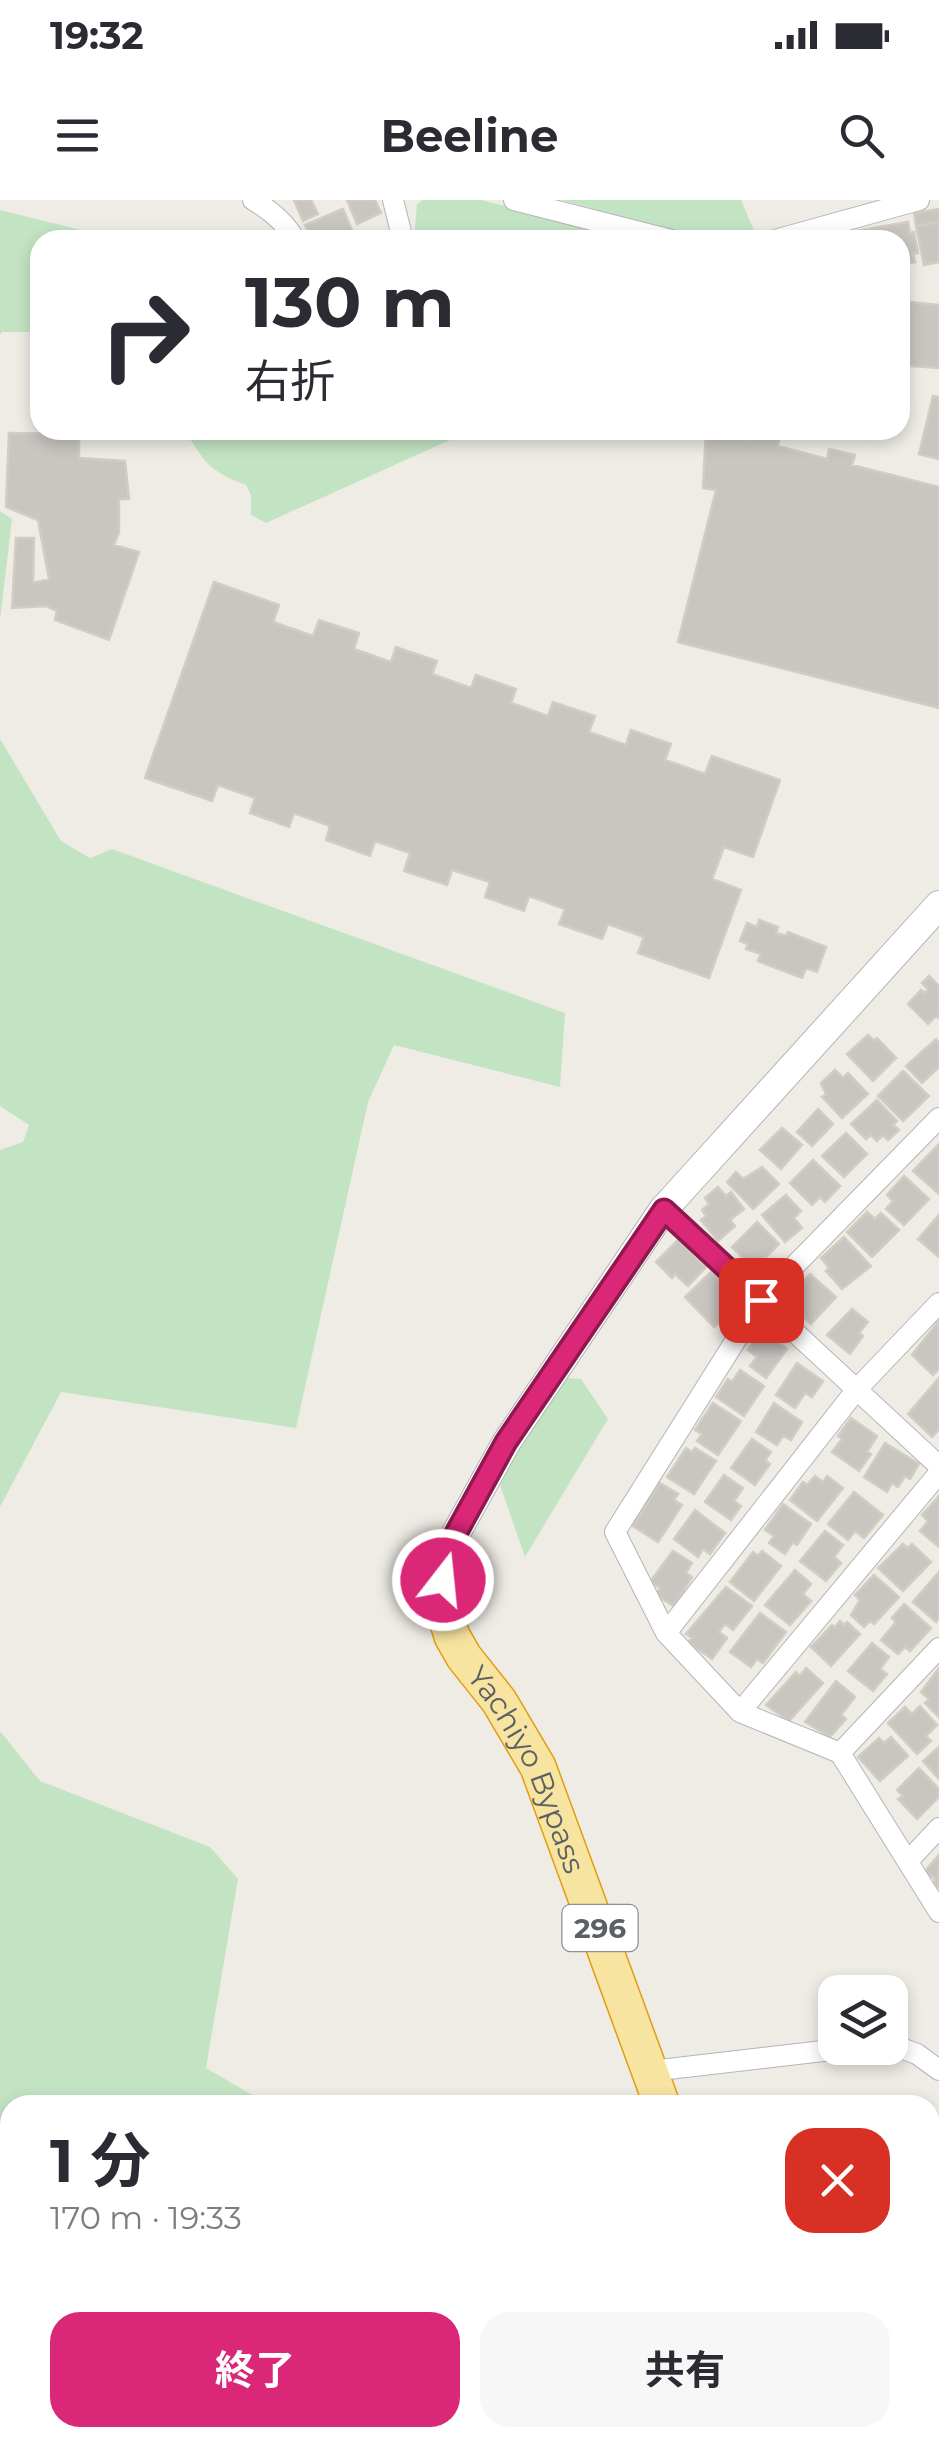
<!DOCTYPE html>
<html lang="ja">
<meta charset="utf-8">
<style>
:root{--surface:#fff;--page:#f7f7f7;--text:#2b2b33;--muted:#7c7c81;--accent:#db2777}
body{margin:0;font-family:Montserrat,"Noto Sans JP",sans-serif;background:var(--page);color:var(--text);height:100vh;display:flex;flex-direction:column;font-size:38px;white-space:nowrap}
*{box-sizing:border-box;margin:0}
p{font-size:32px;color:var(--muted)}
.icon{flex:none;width:55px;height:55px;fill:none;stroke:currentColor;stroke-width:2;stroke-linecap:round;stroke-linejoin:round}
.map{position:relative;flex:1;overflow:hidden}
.sheet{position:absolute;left:0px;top:1895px;width:940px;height:352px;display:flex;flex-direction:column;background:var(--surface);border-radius:30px 30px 0 0;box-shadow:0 5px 15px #0003}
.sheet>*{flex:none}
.top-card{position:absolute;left:30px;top:30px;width:880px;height:210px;border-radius:30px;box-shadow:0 5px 15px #0003;background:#fff;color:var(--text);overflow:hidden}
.fabs{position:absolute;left:818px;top:1775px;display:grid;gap:20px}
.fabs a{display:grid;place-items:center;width:90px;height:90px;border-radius:20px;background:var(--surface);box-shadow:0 5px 15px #0003;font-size:50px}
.pin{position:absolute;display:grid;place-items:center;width:85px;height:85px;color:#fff;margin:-42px;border-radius:20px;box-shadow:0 5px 15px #0006}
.me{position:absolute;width:110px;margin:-55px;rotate:16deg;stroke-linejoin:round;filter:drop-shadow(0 0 8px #0008)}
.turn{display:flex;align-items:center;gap:35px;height:210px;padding:0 50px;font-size:45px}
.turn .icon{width:130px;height:130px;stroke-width:2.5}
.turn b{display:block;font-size:70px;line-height:85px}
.round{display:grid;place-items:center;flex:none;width:105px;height:105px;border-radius:30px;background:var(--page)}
.overview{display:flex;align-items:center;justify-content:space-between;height:170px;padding:0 50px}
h1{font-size:60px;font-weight:700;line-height:75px}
.button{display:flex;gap:20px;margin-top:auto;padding:20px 50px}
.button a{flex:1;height:115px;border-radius:30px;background:var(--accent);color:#fff;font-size:40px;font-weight:700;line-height:115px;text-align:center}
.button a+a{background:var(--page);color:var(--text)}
.status{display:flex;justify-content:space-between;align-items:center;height:70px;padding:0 50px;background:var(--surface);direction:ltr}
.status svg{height:28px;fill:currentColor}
header{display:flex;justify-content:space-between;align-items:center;height:130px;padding:0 50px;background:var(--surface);font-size:45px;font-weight:700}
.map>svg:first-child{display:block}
</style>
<div class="status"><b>19:32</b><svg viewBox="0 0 49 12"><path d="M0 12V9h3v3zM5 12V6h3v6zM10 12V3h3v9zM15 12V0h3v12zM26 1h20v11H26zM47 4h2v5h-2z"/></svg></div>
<header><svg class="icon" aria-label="menu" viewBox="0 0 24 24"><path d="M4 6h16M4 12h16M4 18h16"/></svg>Beeline<svg class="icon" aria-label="search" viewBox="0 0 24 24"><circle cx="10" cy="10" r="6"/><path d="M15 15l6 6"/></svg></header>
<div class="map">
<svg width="939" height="2247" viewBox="0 0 939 2247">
<rect width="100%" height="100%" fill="#eeece5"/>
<path fill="#c3e4c3" d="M423,0H481L640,40H414L417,4Z
M561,0H741L756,35C691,43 624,16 561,0Z
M0,10L121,40H40V132H2L0,135Z
M181,230H472L266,323L251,315V295L246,285C230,279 212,271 202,257C195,246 191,239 181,230Z
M0,311L12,319L0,420Z
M0,539L61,641L90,658L112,649L565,813L560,887L394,845L368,902L296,1228L61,1192L0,1307V950L23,942L29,925L0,906Z
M566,1178L581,1179L608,1219L525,1357L499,1282Z
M0,1531L40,1581L210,1647L238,1679L206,1868L269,1905H10V2238H436L434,2247H0Z"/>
<path fill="#c9c6c2" stroke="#d2cdc3" stroke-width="2.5" d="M294,0H311L318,14L303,21Z
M347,0H375L381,13L357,24Z
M343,9L356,40H312L305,25Z
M939,9V22L916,26L914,13Z
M908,22L910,33L914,32L918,53L913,54L915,62L900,65V40H835L834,35Z
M939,22V62L924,65L916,26Z
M900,101L939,105V168L900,165Z
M933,196L939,197V259L919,254Z
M706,230L751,240L754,230H757L780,236L778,246L827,259L829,249L855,255L852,265L939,287V508L678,442L716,290L703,288Z
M9,233L79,234V258L125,261L129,299H119V332L114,345L139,352L109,440L55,420L57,411L46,406L12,408L16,338H34L33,383L49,379L38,320L6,307Z
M214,382L279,405L273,422L313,436L319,420L359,433L354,449L391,462L396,447L437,461L432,474L471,488L476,475L516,489L511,503L548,516L553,502L595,516L589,532L626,545L631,530L671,544L665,560L705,574L712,556L780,580L753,657L724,647L712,679L741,690L709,778L638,753L644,737L608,724L602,739L559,724L565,709L529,696L524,711L485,697L490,682L452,670L447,685L404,671L410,653L375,641L370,656L326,640L330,626L294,613L289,627L250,613L255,598L218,585L212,601L145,578Z
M759,720L778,727L776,733L786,736L788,732L826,747L817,772L806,768L802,778L758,761L761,754L746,749L748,744L740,741L747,723L757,727Z
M929,776L939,786V818L936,816L928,824L908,804L921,790L925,793L928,789L922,783Z
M868,835L874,841L877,838L896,858L873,881L847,854Z
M936,839L939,843V867L922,883L906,866Z
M835,870L843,878L848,873L868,894L842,918L822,897L826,894L821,883Z
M903,871L929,896L903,921L878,896Z
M877,900L897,921L893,925L899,930L888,940L883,935L877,941L871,935L866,939L851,924Z
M818,909L833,924L812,946L797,932Z
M782,928L802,945L781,969L760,950Z
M846,933L867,954L844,977L822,956Z
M939,944V994L913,971Z
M813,960L840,986L825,1002L820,997L812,1005L790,983Z
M762,967L779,984L753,1009L727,982L736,972L743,979Z
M904,976L929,999L904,1025L886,1009L893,1001L887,995Z
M718,987L726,996L731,992L744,1009L730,1020L735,1026L718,1041L701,1020L706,1016L702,1010L709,1004L705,998Z
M786,995L801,1011L794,1018L802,1028L785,1042L762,1015Z
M867,1012L875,1019L881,1013L899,1030L872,1057L847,1032Z
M939,1015V1057L918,1039Z
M757,1022L779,1044L765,1058L770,1063L759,1074L732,1047Z
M844,1037L871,1066L842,1089L826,1071L829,1068L821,1058Z
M678,1040L706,1067L688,1086L675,1074L672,1078L656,1062Z
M712,1071L728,1088L723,1093L729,1099L722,1106L729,1113L714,1127L685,1097Z
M810,1074L836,1097L811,1124L786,1101Z
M852,1109L868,1122L859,1133L863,1136L850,1154L827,1135Z
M938,1122L939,1169L933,1175L912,1155Z
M766,1124L783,1136L779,1143L787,1149L766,1178L750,1166L757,1157L748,1150Z
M797,1163L823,1181L812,1197L805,1193L795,1208L776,1195Z
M740,1170L764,1186L744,1216L716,1197L728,1179L732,1182Z
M938,1179L939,1229L932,1237L908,1214Z
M713,1203L741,1221L718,1255L697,1241L702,1234L695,1230Z
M774,1203L802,1222L791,1240L783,1236L777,1245L756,1232Z
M851,1218L877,1236L867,1252L871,1254L859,1271L832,1252L842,1239L838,1236Z
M752,1239L771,1252L765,1260L770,1264L755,1285L731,1268Z
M885,1243L919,1264L910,1279L905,1276L898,1287L892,1283L887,1292L864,1277Z
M686,1248L692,1252L695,1248L716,1261L694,1294L667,1277Z
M724,1275L743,1288L734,1301L741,1306L731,1320L705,1302Z
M815,1276L823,1282L827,1276L843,1288L817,1321L790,1300L803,1282L807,1285Z
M660,1283L678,1294L674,1300L682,1305L658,1342L633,1326Z
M854,1292L883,1315L864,1338L855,1331L848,1340L828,1324Z
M939,1296V1347L920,1331L928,1321L922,1315Z
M783,1304L811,1324L797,1345L793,1342L785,1354L769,1343L774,1336L765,1330Z
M695,1310L725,1333L710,1354L703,1349L698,1357L674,1339Z
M825,1331L843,1345L834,1357L841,1363L826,1381L800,1361Z
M903,1344L908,1348L912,1344L931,1362L903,1391L878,1368Z
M673,1351L692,1363L686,1373L692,1377L674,1406L656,1395L660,1388L650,1382Z
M762,1351L781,1366L754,1401L730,1382L753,1352L758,1356Z
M795,1370L811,1384L803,1394L811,1401L790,1425L765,1405Z
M939,1372V1418L936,1422L913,1402Z
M874,1375L899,1397L874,1424L870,1421L864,1427L851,1415L860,1400L855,1395Z
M726,1387L752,1406L733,1430L725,1424L719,1432L727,1438L712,1459L688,1442L692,1438L686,1434Z
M904,1404L931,1428L910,1451L905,1447L898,1454L881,1440L896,1422L892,1418Z
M760,1413L786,1432L763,1463L757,1459L751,1467L730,1452Z
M840,1421L844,1425L847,1422L860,1434L831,1466L811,1447L832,1425L835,1427Z
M872,1443L889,1457L880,1469L887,1474L873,1491L848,1471Z
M806,1468L823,1483L789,1521L766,1505L796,1472L800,1476Z
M939,1468V1517L925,1503L929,1499L921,1492Z
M836,1481L855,1497L841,1515L846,1519L830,1537L805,1522Z
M920,1506L937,1525L926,1536L931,1541L917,1554L888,1523L905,1507L912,1514Z
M891,1537L908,1556L880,1581L858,1557L879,1538L884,1543Z
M939,1547V1579L923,1561Z
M919,1568L939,1589V1597L917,1619L898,1599L903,1596L897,1590Z
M939,1655V1688L933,1683L936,1680L925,1671Z
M932,2149L939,2162V2190L932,2193Z"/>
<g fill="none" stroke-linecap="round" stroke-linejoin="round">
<defs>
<path id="minor" d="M253,0C270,10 286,23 295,40
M393,0L403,40
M514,0L671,40
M775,40L919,0
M939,918L761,1100L615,1332L666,1433L740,1512L840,1553L939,1712
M663,1010L939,1266
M666,1433L857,1189L939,1103
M740,1512L939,1273
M840,1553L939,1448
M909,1660L939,1628
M890,1844L917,1854L939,1870
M651,1871L849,1848
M930,2000L939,1990
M930,2139L939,2135
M930,2229L936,2247"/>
<path id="tertiary" d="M452,1348L455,1335L506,1243L663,1010L939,705"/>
<g id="trunk">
<path id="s1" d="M452,1348L443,1380L444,1410L452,1436L464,1457L499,1501L538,1567L662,1905"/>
<path d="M772,2238L775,2247"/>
</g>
</defs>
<use href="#minor" stroke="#b2b5b9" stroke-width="22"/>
<use href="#tertiary" stroke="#b2b5b9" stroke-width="30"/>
<use href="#trunk" stroke="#e39c10" stroke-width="38"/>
<use href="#minor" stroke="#fff" stroke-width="20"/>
<use href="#tertiary" stroke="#fff" stroke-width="28"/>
<use href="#trunk" stroke="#f8e4a1" stroke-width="35"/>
</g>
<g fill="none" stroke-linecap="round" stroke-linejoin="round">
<defs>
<path id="route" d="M443,1380L455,1335L506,1242L664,1010L761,1100"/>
</defs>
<use href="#route" stroke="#8e194d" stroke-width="25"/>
<use href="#route" stroke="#db2777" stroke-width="18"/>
</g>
<g text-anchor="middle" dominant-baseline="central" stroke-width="8" stroke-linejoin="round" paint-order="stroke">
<rect fill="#fff" stroke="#8d9092" stroke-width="2.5" x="562.5" y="1705" width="75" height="46" rx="8"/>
<g font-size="28" font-weight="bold" fill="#5c6064">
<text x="600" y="1728">296</text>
</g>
<g font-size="30" fill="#5c6064" stroke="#fff">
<text stroke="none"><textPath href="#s1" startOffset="245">Yachiyo Bypass</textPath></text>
</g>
</g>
</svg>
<div class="fabs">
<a><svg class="icon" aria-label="layers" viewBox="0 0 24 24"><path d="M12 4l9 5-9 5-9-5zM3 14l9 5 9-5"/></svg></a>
</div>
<div class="pin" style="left:761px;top:1100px;background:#d93025"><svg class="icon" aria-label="arrive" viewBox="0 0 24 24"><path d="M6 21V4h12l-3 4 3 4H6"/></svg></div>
<svg class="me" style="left:443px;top:1380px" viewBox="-20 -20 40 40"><circle r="17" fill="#db2777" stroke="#fff" stroke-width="3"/><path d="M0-11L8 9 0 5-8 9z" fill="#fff"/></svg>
<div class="top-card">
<div class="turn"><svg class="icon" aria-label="right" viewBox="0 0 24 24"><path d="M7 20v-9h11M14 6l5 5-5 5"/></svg><div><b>130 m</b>右折</div></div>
</div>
<section class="sheet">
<div class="overview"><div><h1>1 分</h1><p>170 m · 19:33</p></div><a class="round" style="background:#d93025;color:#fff"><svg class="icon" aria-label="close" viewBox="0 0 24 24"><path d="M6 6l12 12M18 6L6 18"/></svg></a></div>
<div class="button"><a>終了</a><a>共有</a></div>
</section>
</div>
